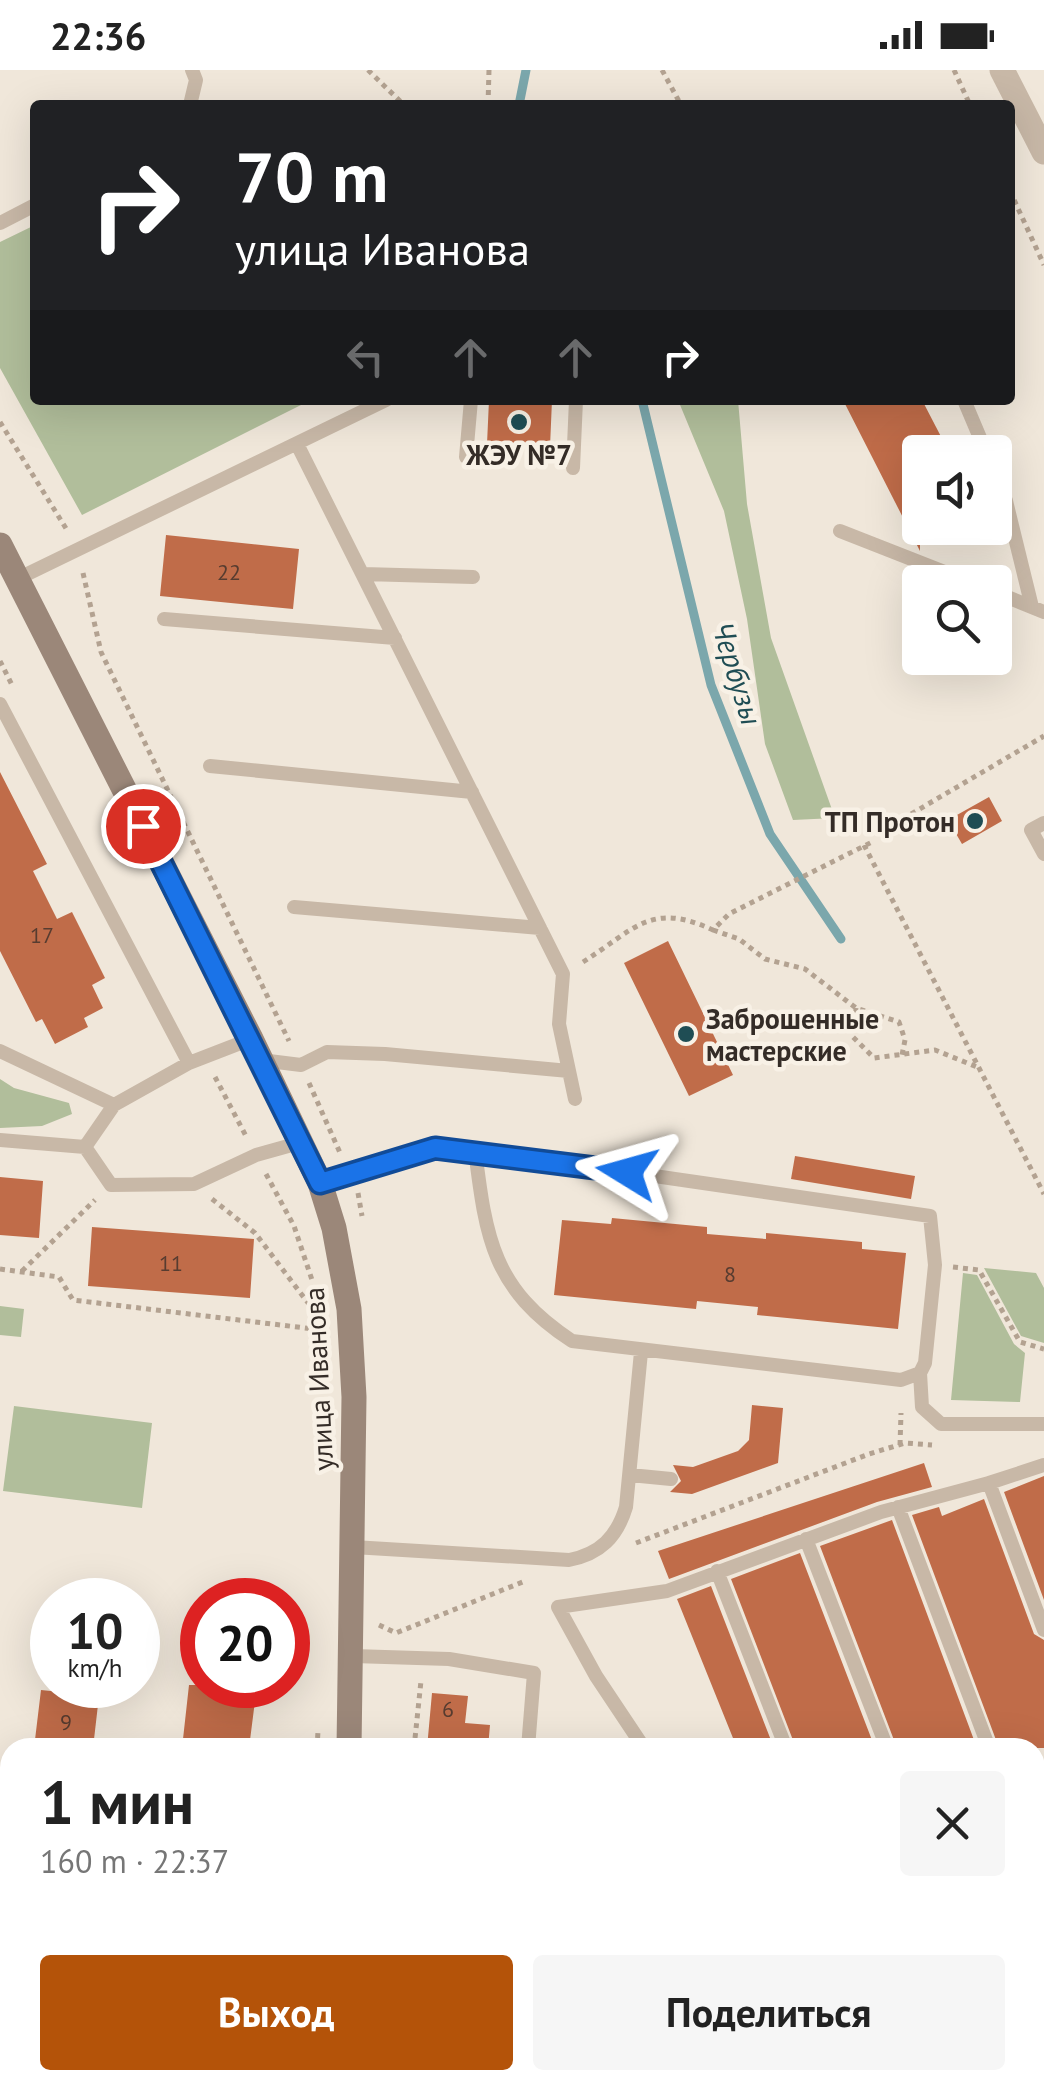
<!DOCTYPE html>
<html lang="ru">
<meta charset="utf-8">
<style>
:root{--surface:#fff;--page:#f6f6f6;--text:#222;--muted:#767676;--accent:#b45309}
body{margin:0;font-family:"PT Sans",sans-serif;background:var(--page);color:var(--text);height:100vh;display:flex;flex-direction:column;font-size:38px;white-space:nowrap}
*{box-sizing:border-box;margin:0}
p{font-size:32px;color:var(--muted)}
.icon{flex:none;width:55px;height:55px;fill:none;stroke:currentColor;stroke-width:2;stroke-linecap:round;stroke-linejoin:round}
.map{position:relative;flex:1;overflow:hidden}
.drawer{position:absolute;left:0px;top:1668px;width:1045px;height:352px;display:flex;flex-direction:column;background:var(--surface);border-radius:30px 30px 0 0;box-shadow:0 10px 40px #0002}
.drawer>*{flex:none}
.banner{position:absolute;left:30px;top:30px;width:985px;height:305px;border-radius:10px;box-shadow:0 10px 40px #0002;background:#202124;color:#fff;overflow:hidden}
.buttons{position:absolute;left:902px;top:365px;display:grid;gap:20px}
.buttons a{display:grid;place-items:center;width:110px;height:110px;border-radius:10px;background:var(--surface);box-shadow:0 10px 40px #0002;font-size:50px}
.speed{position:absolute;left:30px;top:1508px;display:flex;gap:20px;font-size:50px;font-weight:700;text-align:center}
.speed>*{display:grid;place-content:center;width:130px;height:130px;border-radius:50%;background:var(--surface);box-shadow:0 10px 40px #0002;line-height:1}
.speed small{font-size:25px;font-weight:400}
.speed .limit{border:15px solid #d22;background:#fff;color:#111}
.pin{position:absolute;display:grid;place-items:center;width:85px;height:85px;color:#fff;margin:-42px;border:5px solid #fff;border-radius:50%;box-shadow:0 2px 10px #0007}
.me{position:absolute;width:110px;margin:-55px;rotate:278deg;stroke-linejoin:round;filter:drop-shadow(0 0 8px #0008)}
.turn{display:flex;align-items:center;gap:35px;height:210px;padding:0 40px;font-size:45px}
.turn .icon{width:130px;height:130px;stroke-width:2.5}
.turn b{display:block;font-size:70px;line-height:85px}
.lanes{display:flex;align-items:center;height:95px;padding:0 40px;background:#0003;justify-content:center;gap:50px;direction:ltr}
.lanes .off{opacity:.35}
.round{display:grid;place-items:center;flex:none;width:105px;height:105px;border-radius:10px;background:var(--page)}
.overview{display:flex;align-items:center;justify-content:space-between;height:170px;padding:0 40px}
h1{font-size:60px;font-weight:700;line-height:75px}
.action{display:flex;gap:20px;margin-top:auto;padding:20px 40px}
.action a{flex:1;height:115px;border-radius:10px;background:var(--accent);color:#fff;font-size:40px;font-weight:700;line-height:115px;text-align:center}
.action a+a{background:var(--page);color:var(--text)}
.status{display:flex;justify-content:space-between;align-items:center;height:70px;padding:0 50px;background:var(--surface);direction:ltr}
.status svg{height:28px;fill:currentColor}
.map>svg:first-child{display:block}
</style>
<div class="status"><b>22:36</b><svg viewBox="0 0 49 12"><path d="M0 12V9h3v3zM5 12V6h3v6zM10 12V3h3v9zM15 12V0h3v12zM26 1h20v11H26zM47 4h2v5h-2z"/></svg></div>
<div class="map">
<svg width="1044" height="2019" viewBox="0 0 1044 2019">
<rect width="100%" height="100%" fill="#f0e7da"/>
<path fill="#b1be9b" d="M35,155V330H311L82,445L0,298V172Z
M678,330H738L747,434L771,568L835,748L793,750L765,674L747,549L724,441Z
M0,1009L14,1018L69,1033L72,1044L42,1056L0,1058Z
M984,1198L1036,1203L1044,1218V1273L1021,1266Z
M963,1203L977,1205L1014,1274L1025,1283L1020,1332L951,1330Z
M0,1236L24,1239L21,1267L0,1265Z
M14,1336L152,1353L142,1438L3,1421Z"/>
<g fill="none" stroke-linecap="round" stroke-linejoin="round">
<path stroke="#7ba7ac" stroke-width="9" d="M519,35L526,0
M642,330L711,615L770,764L841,869"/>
</g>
<path fill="#c06c49" d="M489,330H552L550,377L487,374Z
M843,330H922L949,382H920V481Z
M166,465L299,479L293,539L160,526Z
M0,702L47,794L33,801L57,849L72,842L105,908L92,915L103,938L84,948L88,957L55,974L42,949L36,952L0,881Z
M989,727L1002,751L962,774L948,750Z
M668,871L733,1005L689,1026L624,893Z
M795,1086L915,1106L911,1129L791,1109Z
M0,1107L43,1111L39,1168L0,1165Z
M612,1148L707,1157V1164L766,1169V1163L862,1172V1179L906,1183L898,1259L757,1245L758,1237L697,1231L696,1239L554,1225L562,1150L611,1154Z
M92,1157L254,1169L250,1228L88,1216Z
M752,1335L783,1338L778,1393L692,1424L670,1422L681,1411L673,1395L693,1397L738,1381L749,1370Z
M924,1393L932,1417L877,1432L669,1509L658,1481Z
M1044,1406V1530L1004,1422Z
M984,1429L1034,1564L1044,1570V1678H999L912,1445L939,1437L942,1446Z
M892,1450L977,1678H897L820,1476Z
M800,1483L875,1678H796L731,1509Z
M711,1516L774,1678H737L677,1529Z
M189,1615H257L249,1678H182Z
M41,1620L99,1626L93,1678H34Z
M432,1623L468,1626L465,1653L490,1655L488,1678H427Z"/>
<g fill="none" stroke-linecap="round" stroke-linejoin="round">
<path stroke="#b3a291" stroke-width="5" stroke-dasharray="5 5" stroke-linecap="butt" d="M368,0L404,35
M662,0L681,35
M954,0L970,35
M488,35L489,0
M1010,121L1044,195
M0,352L67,460
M83,503L101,582L289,971
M0,591L12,615
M894,754L1044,666
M864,775L1044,1124
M713,860L739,869L765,889L805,899L856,938L899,952L905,970L902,985
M583,892C635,859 651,831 713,860L729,844L872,772
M856,938L852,966L874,988L935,980L977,997
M215,1007L247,1068
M309,1013L341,1085
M266,1104L294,1156L313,1213
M358,1123L362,1146
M212,1129L255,1163L321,1250
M953,1197L979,1200L1020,1272L1044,1279
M0,1199L59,1207L73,1230L322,1260
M22,1201L95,1130
M900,1375L901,1343
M636,1473L869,1384L905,1373L932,1375
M379,1555L396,1563L525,1511
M317,1678L318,1661
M414,1678L421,1611
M610,2010L615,2019
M454,2019L455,2010"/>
<path stroke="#c8b8a7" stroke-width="14" d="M190,35L196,10L192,0
M0,153L35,135
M471,330L466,387L504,390
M964,330L986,382
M297,374L563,904L559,954L575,1029
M573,398L576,330
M995,404L1006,431L1032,537
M840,461L970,512
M363,504L473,507
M17,509L386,330
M995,522L1044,542
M164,549L395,568
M0,634L189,993
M210,696L472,722
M1044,753L1031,760L1044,784
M294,837L540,858
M251,969L189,993L114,1035L85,1077L111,1115L194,1114L256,1085L299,1073
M0,981L114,1035
M261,990L301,995L327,982L385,984L569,1001
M0,1070L85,1077
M320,1113L429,1079L475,1080L930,1146L935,1195L925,1293L920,1303L901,1310L572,1271C493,1219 486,1169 475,1080
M920,1303L922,1337L941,1354H1044
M630,1405L671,1409
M989,1413L1044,1395
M898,1437L989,1678
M806,1469L887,1678
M353,1477L569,1490C600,1484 617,1467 626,1437L641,1282
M717,1501L786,1678
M353,1586L449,1589L534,1603L528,1678
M644,1678L596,1606L558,1537L667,1521L881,1442L989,1413L1044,1560
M1035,1775L1044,1771
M1035,1874L1044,1871
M1035,1999L1044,1998
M944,2010L946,2019
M772,2019V2010
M862,2019V2010"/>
<path stroke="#c8b8a7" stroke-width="25" d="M1002,0L1044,82"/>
<path stroke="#9b8779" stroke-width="25" d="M0,475L251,969L320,1113L334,1158L349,1239L354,1327L349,1678
M325,2010L326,2019"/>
</g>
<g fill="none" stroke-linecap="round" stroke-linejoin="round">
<defs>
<path id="route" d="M143,756L320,1113L435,1078L627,1102"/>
</defs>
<use href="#route" stroke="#114b97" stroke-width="25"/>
<use href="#route" stroke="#1a73e8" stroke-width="18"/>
</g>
<g fill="#1f4d54" stroke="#f8f1e6" stroke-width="4">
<circle cx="519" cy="352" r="10"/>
<circle cx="975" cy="751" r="10"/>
<circle cx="686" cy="964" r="10"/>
</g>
<g text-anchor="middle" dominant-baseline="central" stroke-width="9" stroke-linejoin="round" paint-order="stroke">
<g font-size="22" fill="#573c30">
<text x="229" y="502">22</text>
<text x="42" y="865">17</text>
<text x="171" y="1193">11</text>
<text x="730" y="1204">8</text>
<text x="448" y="1639">6</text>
<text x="66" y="1652">9</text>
</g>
<g font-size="28" font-weight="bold" fill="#342c27" stroke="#f8f1e6">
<text x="519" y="384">ЖЭУ №7</text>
<text x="955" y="751" text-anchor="end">ТП Протон</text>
<text x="706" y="948" text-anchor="start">Заброшенные<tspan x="706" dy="32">мастерские</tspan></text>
</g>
<g font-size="28" fill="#342c27" stroke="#f8f1e6">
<text transform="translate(318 1309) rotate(-93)">улица Иванова</text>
</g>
<g font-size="30" font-style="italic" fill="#1f4d54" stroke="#f8f1e6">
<text transform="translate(738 603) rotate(73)">Чербузы</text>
</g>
</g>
</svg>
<div class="buttons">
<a><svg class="icon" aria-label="sound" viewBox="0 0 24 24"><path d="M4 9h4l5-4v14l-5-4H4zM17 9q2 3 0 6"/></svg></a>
<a><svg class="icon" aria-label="search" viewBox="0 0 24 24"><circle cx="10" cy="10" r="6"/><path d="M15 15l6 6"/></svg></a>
</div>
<div class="speed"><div>10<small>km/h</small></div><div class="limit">20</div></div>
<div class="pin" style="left:143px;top:756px;background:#d93025"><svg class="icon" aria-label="arrive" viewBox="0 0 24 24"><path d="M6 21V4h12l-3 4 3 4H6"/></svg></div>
<svg class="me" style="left:627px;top:1102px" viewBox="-20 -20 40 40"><path d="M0-17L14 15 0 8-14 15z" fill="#1a73e8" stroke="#fff" stroke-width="4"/></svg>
<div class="banner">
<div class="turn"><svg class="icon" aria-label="right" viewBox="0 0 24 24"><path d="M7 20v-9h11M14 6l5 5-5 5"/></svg><div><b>70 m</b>улица Иванова</div></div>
<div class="lanes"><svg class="icon off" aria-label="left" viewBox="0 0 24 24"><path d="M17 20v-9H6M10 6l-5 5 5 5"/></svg><svg class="icon off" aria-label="ahead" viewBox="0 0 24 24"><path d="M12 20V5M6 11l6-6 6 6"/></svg><svg class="icon off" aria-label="ahead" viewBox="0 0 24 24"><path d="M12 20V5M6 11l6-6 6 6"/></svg><svg class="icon" aria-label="right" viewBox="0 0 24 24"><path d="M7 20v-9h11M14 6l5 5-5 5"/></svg></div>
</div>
<section class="drawer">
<div class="overview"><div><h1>1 мин</h1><p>160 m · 22:37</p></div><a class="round"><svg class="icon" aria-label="close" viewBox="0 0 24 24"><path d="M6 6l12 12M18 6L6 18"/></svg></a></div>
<div class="action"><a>Выход</a><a>Поделиться</a></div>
</section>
</div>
